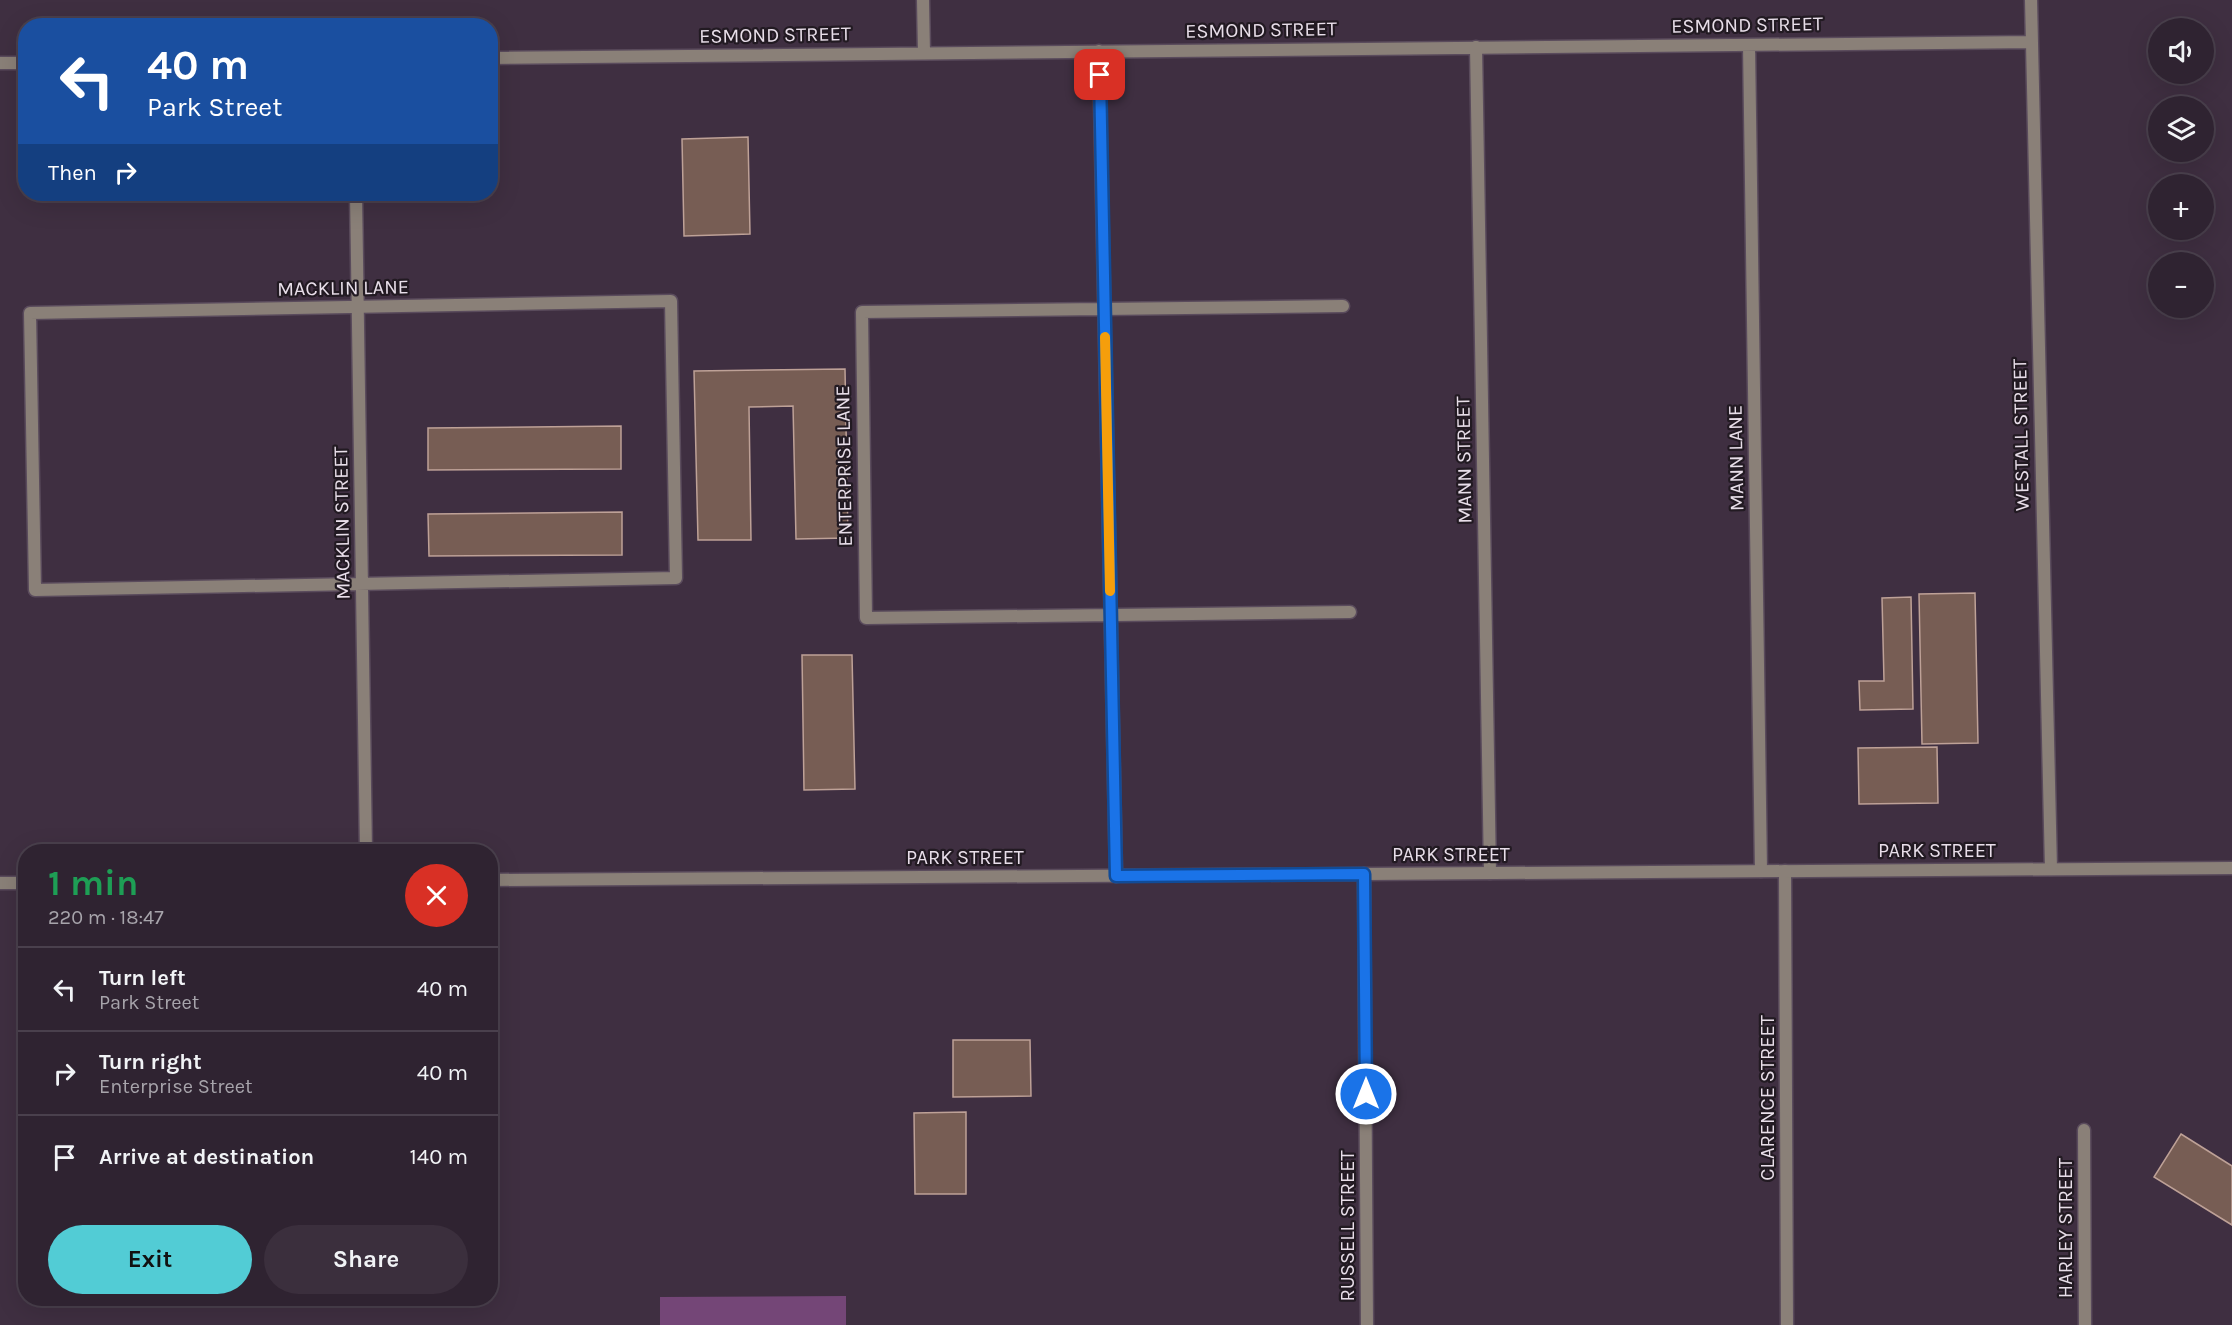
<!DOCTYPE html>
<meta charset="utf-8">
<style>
:root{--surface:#2f2331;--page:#3b2f3d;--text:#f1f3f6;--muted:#a7a4ab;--line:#4a404d;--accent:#52ccd5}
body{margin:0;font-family:Karla,sans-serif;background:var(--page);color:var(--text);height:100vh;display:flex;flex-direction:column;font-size:22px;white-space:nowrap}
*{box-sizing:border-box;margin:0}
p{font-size:20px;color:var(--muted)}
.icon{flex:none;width:33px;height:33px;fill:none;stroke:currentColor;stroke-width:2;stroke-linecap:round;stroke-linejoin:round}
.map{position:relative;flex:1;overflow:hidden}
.details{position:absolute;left:18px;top:844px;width:480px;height:462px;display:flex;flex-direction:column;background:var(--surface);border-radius:24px;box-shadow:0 6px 24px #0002,0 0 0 2px var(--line)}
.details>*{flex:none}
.top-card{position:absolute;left:18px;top:18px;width:480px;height:183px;border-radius:24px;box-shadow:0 6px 24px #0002,0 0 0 2px var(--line);background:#1a4fa0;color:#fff;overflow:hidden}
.tools{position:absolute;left:2148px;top:18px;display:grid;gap:12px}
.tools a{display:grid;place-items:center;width:66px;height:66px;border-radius:50%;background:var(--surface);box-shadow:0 6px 24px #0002,0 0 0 2px var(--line);font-size:30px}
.pin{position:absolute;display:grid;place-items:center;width:51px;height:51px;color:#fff;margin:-26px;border-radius:12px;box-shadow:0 3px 9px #0006}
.me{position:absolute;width:66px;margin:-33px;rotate:0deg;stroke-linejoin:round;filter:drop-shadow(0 0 4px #0008)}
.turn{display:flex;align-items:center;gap:21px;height:126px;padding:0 30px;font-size:27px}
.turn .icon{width:78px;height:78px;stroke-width:2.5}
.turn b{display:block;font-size:42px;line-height:51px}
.then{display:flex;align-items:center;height:57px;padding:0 30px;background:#0003;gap:12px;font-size:22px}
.round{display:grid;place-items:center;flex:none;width:63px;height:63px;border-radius:32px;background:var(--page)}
.overview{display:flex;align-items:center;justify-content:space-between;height:102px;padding:0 30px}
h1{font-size:36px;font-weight:700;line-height:45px;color:#1e9e55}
.action{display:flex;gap:12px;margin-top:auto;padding:12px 30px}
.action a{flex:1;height:69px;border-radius:36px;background:var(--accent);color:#111;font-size:24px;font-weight:700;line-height:69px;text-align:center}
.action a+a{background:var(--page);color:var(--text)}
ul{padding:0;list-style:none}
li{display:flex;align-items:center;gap:18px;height:84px;padding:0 30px;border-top:2px solid var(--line)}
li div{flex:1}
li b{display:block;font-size:22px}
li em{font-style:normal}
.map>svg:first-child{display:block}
</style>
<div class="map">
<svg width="2232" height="1325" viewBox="0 0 2232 1325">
<rect width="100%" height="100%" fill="#3f2f41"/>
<path fill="#744677" d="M846,1296V1325H660V1297Z"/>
<path fill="#775d54" stroke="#bea197" stroke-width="1.5" d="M748,137L750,234L684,236L682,139Z
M845,369L848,538L796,539L793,406L749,407L751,540H698L694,371Z
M621,426V469L428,470V428Z
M622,512V555L429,556L428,514Z
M1975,593L1978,743L1922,744L1919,594Z
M1911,597L1913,709L1860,710L1859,681H1884L1882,598Z
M802,655H852L855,789L804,790Z
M1937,747L1938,803L1859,804L1858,748Z
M953,1040H1030L1031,1096L953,1097Z
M966,1112V1194H915L914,1113Z
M2181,1134L2232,1166V1225L2154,1177Z"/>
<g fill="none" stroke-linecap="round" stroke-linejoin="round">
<defs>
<path id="minor" d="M923,0L924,53
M2031,0L2051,869
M1749,45L1761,871
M1476,47L1490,873
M1099,51L1116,876
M490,58L2032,42
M0,63H26
M356,194L366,852
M671,301L676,578L35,590L30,313Z
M1343,306L862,312L866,618L1350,612
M1785,871L1787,1325
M1364,874L1367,1325
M2084,1130L2085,1325"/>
<path id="tertiary" d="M490,880L2232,868
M0,883H26"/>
</defs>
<use href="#minor" stroke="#5a4b5c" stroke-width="15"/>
<use href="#tertiary" stroke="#5a4b5c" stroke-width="15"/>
<use href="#minor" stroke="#8a8078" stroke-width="12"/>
<use href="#tertiary" stroke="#8a8078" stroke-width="12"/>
</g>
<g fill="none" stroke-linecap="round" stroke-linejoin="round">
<defs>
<path id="route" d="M1100,75L1116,876L1364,874L1366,1094"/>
</defs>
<use href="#route" stroke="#114b97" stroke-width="15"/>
<use href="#route" stroke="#1a73e8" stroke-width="10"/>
<path stroke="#f59e0b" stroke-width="10" d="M1105,337L1110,591"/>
</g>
<g text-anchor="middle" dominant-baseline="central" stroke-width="4.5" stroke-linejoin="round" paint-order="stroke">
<g font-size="20" fill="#e8dee9" stroke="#221a22">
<text transform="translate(1747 25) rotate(-1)">ESMOND STREET</text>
<text transform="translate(1261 30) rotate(-1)">ESMOND STREET</text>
<text transform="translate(775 35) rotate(-1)">ESMOND STREET</text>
<text transform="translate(343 288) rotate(-1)">MACKLIN LANE</text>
<text transform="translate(2021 435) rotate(-91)">WESTALL STREET</text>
<text transform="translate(1736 458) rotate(-91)">MANN LANE</text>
<text transform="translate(1464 460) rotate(-91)">MANN STREET</text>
<text transform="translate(844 466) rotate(-91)">ENTERPRISE LANE</text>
<text transform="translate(342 523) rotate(-91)">MACKLIN STREET</text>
<text x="1937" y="850">PARK STREET</text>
<text x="1451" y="854">PARK STREET</text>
<text x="965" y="857">PARK STREET</text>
<text transform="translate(1767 1098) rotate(-90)">CLARENCE STREET</text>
<text transform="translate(1347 1226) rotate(-90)">RUSSELL STREET</text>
<text transform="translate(2065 1228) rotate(-90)">HARLEY STREET</text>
</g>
</g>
</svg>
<div class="tools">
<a><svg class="icon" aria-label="sound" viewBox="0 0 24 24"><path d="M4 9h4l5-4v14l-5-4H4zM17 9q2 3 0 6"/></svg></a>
<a><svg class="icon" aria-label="layers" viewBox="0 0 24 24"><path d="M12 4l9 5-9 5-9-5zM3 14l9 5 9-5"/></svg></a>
<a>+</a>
<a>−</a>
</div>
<div class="pin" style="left:1100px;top:75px;background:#d93025"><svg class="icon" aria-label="arrive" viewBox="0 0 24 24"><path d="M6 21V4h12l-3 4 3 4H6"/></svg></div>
<svg class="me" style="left:1366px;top:1094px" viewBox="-20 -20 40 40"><circle r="17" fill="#1a73e8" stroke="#fff" stroke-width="3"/><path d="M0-11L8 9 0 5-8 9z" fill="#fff"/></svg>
<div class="top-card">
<div class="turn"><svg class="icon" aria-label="left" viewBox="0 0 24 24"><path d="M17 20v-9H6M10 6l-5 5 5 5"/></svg><div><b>40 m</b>Park Street</div></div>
<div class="then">Then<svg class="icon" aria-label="right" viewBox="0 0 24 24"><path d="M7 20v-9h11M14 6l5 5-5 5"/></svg></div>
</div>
<section class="details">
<div class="overview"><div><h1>1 min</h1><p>220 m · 18:47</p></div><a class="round" style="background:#d93025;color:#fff"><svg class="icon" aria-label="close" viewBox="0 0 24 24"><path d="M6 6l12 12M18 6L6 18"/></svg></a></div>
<ul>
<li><svg class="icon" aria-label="left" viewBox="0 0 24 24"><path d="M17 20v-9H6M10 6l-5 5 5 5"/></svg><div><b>Turn left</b><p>Park Street</p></div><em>40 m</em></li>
<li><svg class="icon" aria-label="right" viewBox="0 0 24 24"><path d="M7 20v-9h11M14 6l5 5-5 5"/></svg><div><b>Turn right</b><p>Enterprise Street</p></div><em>40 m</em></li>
<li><svg class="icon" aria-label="arrive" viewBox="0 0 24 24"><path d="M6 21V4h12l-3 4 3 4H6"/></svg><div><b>Arrive at destination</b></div><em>140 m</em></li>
</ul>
<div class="action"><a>Exit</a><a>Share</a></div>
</section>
</div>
